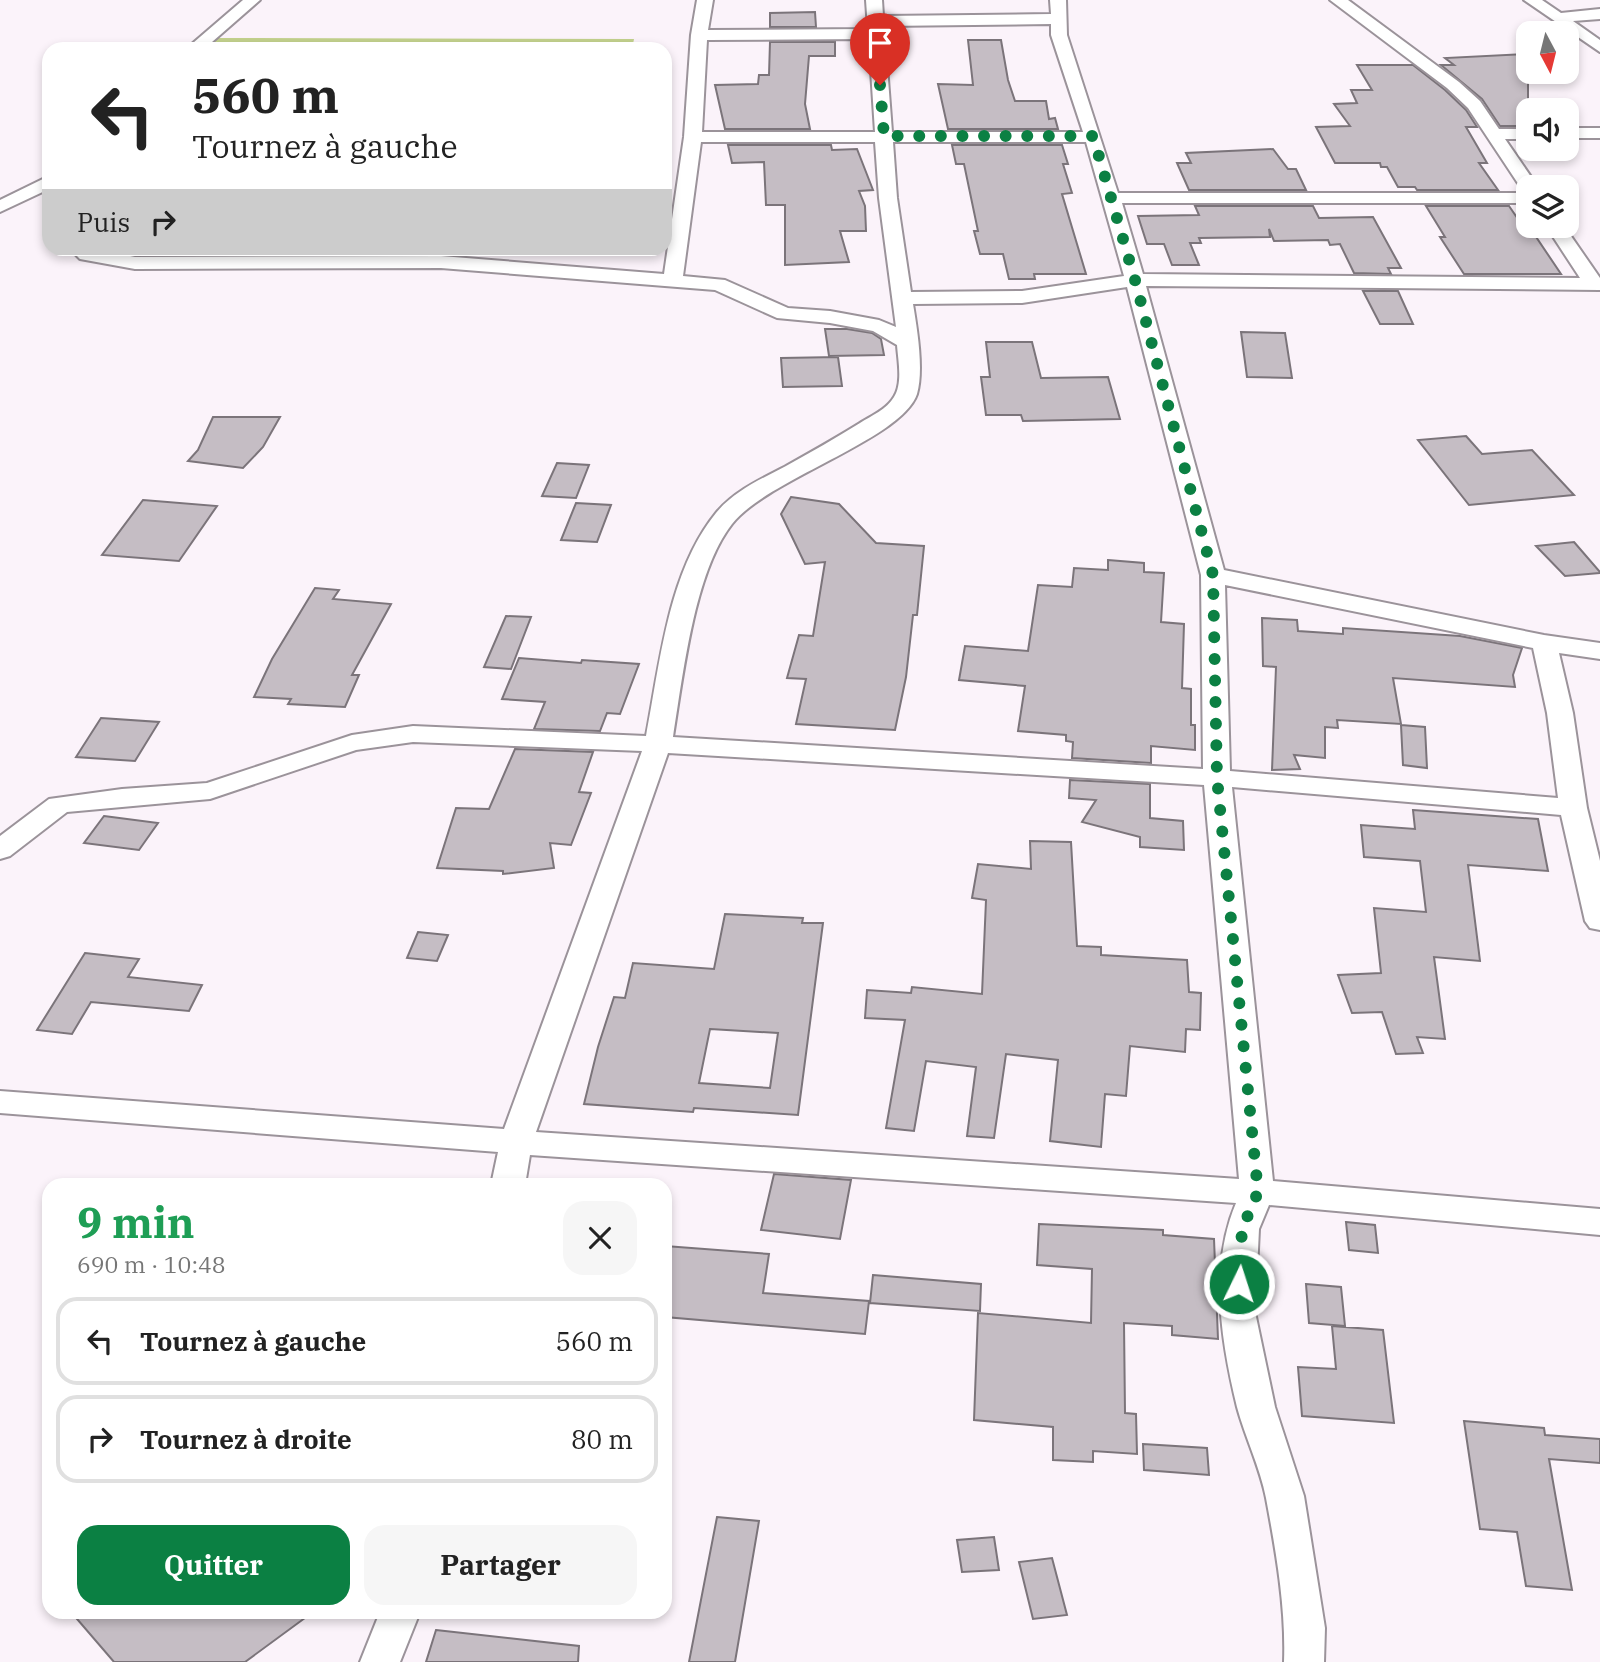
<!DOCTYPE html>
<html lang="fr">
<meta charset="utf-8">
<style>
:root{--surface:#fff;--page:#f6f6f6;--text:#222;--muted:#767676;--line:#e0e0e0;--accent:#0b8043}
body{margin:0;font-family:"IBM Plex Serif",serif;background:var(--page);color:var(--text);height:100vh;display:flex;flex-direction:column;font-size:26px;white-space:nowrap}
*{box-sizing:border-box;margin:0}
p{font-size:23px;color:var(--muted)}
.icon{flex:none;width:38px;height:38px;fill:none;stroke:currentColor;stroke-width:2;stroke-linecap:round;stroke-linejoin:round}
.map{position:relative;flex:1;overflow:hidden}
.panel{position:absolute;left:42px;top:1178px;width:630px;height:441px;display:flex;flex-direction:column;background:var(--surface);border-radius:21px;box-shadow:0 4px 10px #0003}
.panel>*{flex:none}
.top-card{position:absolute;left:42px;top:42px;width:630px;height:214px;border-radius:21px;box-shadow:0 4px 10px #0003;background:#fff;color:var(--text);overflow:hidden}
.needle{width:46px;rotate:173deg}
.fabs{position:absolute;left:1516px;top:21px;display:grid;gap:14px}
.fabs a{display:grid;place-items:center;width:63px;height:63px;border-radius:14px;background:var(--surface);box-shadow:0 4px 10px #0003;font-size:35px}
.pin{position:absolute;display:grid;place-items:center;width:60px;height:60px;color:#fff;margin:-72px -30px;border-radius:50% 50% 50% 0;rotate:-45deg;box-shadow:0 0 7px #0007}
.pin .icon{rotate:45deg}
.me{position:absolute;width:77px;margin:-38px;rotate:4deg;stroke-linejoin:round;filter:drop-shadow(0 0 5px #0008)}
.turn{display:flex;align-items:center;gap:24px;height:147px;padding:0 35px;font-size:32px}
.turn .icon{width:91px;height:91px;stroke-width:2.5}
.turn b{display:block;font-size:49px;line-height:60px}
.then{display:flex;align-items:center;height:66px;padding:0 35px;background:#0003;gap:14px;font-size:26px}
.round{display:grid;place-items:center;flex:none;width:74px;height:74px;border-radius:21px;background:var(--page)}
.headline{display:flex;align-items:center;justify-content:space-between;height:119px;padding:0 35px}
h1{font-size:42px;font-weight:700;line-height:52px;color:#1e9e55}
.button{display:flex;gap:14px;margin-top:auto;padding:14px 35px}
.button a{flex:1;height:80px;border-radius:21px;background:var(--accent);color:#fff;font-size:28px;font-weight:700;line-height:80px;text-align:center}
.button a+a{background:var(--page);color:var(--text)}
ul{padding:0;list-style:none}
li{display:flex;align-items:center;gap:21px;height:88px;margin:0 14px 10px;padding:0 21px;border:4px solid var(--line);border-radius:21px}
li div{flex:1}
li b{display:block;font-size:26px}
li em{font-style:normal}
.map>svg:first-child{display:block}
</style>
<div class="map">
<svg width="1600" height="1662" viewBox="0 0 1600 1662">
<rect width="100%" height="100%" fill="#fbf3fa"/>
<path fill="#c3d18d" d="M211,38L634,39L632,49H204Z"/>
<path fill="#c5bdc4" stroke="#7b747a" stroke-width="2" fill-rule="evenodd" d="M815,12L816,27H770V13Z
M968,40H1001L1008,80L1015,101H1046L1049,119L1055,118L1058,129H948L938,84L973,85Z
M770,42H835V56H809L805,104L810,129H725L715,85L758,84L759,75H769Z
M1528,54V126H1500L1482,99L1441,65H1454L1445,58Z
M1357,65H1413L1445,90L1466,110L1477,127H1466L1487,163H1479L1498,190H1417L1415,187H1398L1387,167H1381L1380,163H1335L1316,127L1350,126L1334,104L1357,103L1351,90H1372Z
M728,145H831L832,150L857,149L873,190L859,191L865,206L866,231H840L849,262L785,265V205H766L764,162L732,163Z
M952,145H1062L1068,164H1063L1072,193L1062,194L1086,274H1034L1035,279H1009L1003,254H980L974,231H978L964,164H956Z
M1273,149L1288,169H1296L1306,190H1189L1177,163H1191L1186,153Z
M1195,206H1313L1319,218L1373,217L1401,268H1388L1391,274L1354,273L1340,244L1330,245L1328,240L1274,241L1269,229L1270,237L1199,238L1201,243H1190L1199,265H1172L1164,244H1147L1138,216L1199,215Z
M1426,206H1509L1518,219H1524L1561,274H1464L1440,237H1445Z
M1363,291H1398L1413,324H1380Z
M825,329H847L872,333L881,339L884,355L829,356Z
M1241,332L1285,333L1292,378L1247,377Z
M986,342H1032L1041,378L1108,377L1120,419L1023,421L1021,415H986L981,377H990Z
M838,357L842,386L783,387L781,358Z
M213,417H280L263,447L243,468L188,461L198,450Z
M1466,436L1482,454L1532,450L1574,495L1469,505L1418,440Z
M557,463L589,465L576,498L542,496Z
M791,497L839,504L876,543L924,546L917,615H913L906,677L895,730L796,724L806,679L787,678L799,635L813,636L825,562L805,564L781,514Z
M143,500L217,506L179,561L102,555Z
M576,503L611,505L597,542L561,540Z
M1574,542L1600,572V573L1565,576L1536,546Z
M1108,560L1144,563V572L1164,573L1161,622L1184,624L1182,688L1191,689V725H1195V750L1151,746V763L1072,758L1073,742L1066,741V735L1018,731L1025,686L959,680L965,646L1028,651L1038,585L1072,587L1074,568L1108,570Z
M315,588L339,590L333,599L391,604L352,675H359L345,707L288,704L291,699L254,697L272,659Z
M506,616L531,617L511,669L484,667Z
M1262,618L1297,620L1298,631L1343,634V628L1460,636L1522,648L1513,675L1515,687L1393,678L1401,724L1337,720L1338,728L1325,727V758L1294,755L1300,769L1272,770L1276,667L1263,666Z
M519,658L581,663L582,660L639,664L620,714L607,713L600,731L534,729L545,702L502,699Z
M101,718L159,722L135,761L76,757Z
M1401,725L1425,727L1427,768L1403,765Z
M515,749L593,752L579,792L591,793L571,845L550,843L554,868L503,874V871L437,868L456,808L489,809Z
M1070,780L1150,784V818L1183,821L1184,850L1140,847V837L1082,822L1096,800L1069,798Z
M1413,810L1538,819L1548,871L1468,865L1480,961L1434,957L1445,1039L1417,1037L1423,1053L1396,1054L1382,1012L1352,1013L1338,975L1381,973L1374,908L1426,912L1420,861L1364,857L1361,825L1415,829Z
M104,816L158,823L139,850L84,843Z
M1030,841L1071,842L1077,946L1101,947V955L1187,960L1189,992L1201,993L1200,1030L1186,1029L1185,1052L1130,1046L1126,1096L1105,1094L1101,1147L1050,1141L1058,1060L1006,1054L994,1138L967,1136L976,1067L926,1061L914,1131L886,1128L905,1020L865,1018L867,990L911,993L912,987L982,994L986,900L972,898L978,864L1031,869Z
M725,914L803,918L802,923H823L798,1115L694,1108L693,1112L584,1104L598,1047L614,997L625,998L633,963L714,969ZM710,1029L778,1033L770,1088L699,1083Z
M418,932L448,935L437,961L407,958Z
M85,953L139,959L128,977L202,985L189,1011L91,1002L72,1034L37,1030Z
M774,1174L851,1180L840,1239L761,1230Z
M1346,1222L1375,1225L1378,1253L1349,1250Z
M1039,1224L1163,1230V1235L1214,1239L1218,1339L1172,1335V1326L1124,1323L1125,1413L1136,1414L1137,1454L1093,1451V1462L1053,1460V1427L974,1420L978,1313L1091,1323L1092,1269L1037,1265Z
M665,1246L769,1254L763,1293L869,1301L865,1334L665,1317Z
M873,1275L981,1284L980,1311L870,1303Z
M1306,1284L1341,1287L1345,1326L1309,1323Z
M1332,1326L1383,1330L1394,1423L1302,1416L1298,1367L1336,1369Z
M1464,1421L1544,1428L1545,1435L1600,1439V1463L1549,1459L1572,1590L1526,1586L1517,1532L1480,1529Z
M1143,1444L1207,1448L1209,1475L1144,1470Z
M717,1517L759,1521L735,1662H689Z
M994,1537L999,1570L962,1572L957,1540Z
M1052,1558L1067,1615L1033,1619L1019,1562Z
M71,1612H313L245,1662H114Z
M436,1630L579,1646L578,1662H426Z"/>
<g fill="none" stroke-linecap="round" stroke-linejoin="round">
<defs>
<path id="street" d="M243,0H260L204,49H186Z
M697,0H713L708,30L868,29L866,0H882L883,16L1051,14L1050,0H1066L1067,35L1118,193H1528V203H1122L1143,274L1580,278L1546,226H1564L1600,278V290L1146,286L1224,570L1544,635L1600,643V659L1559,653L1573,713L1587,808L1600,861V930L1590,928L1585,921L1561,815L1232,787L1273,1181L1600,1209V1235L1269,1205L1259,1229L1255,1312L1275,1407L1304,1496L1325,1628L1324,1662H1284C1286,1608 1276,1551 1266,1498C1260,1467 1245,1437 1237,1407C1221,1341 1209,1267 1236,1203L530,1155L525,1185H491L498,1152L0,1113V1091L504,1129L642,751L413,742L356,750L210,799L67,812L10,856L0,859V836L49,799L122,789L207,783L352,735L413,726L646,736C660,664 668,572 716,513C734,491 761,479 786,466C811,452 836,438 860,423C871,416 887,409 894,397C903,383 898,360 897,345L873,331L830,323L777,318L715,290L441,268L135,269L80,259L69,248H91L135,257L441,256L664,274L684,137L691,35ZM1051,24V35L1083,132H892L884,26ZM869,39L875,132H702L707,40ZM701,142H875L879,198L896,327L879,320L830,311L788,308L725,280L683,276ZM893,142H1086L1124,276L1022,291L911,292L897,198ZM1127,287L1201,575L1203,769L673,737C683,676 694,572 732,524C767,479 901,440 917,394C924,370 917,328 913,304L1022,303ZM1225,585L1533,648L1547,713L1558,798L1230,771ZM668,753L1204,785L1239,1179L536,1132Z
M1330,0H1348L1459,82L1480,101L1499,129H1528V139H1505L1538,187H1528V192L1523,191L1468,108L1447,88Z
M1524,0H1542L1561,13L1600,9V19L1573,21L1600,40V52Z
M1566,128H1600V138H1566Z
M49,176V189L0,212V200Z
M380,1612H420L400,1662H360Z"/>
</defs>
<use href="#street" stroke="#9b939a" stroke-width="4"/>
<use href="#street" fill="#fff" fill-rule="evenodd"/>
</g>
<g fill="none" stroke-linecap="round" stroke-linejoin="round">
<path stroke="#0b8043" stroke-width="12" stroke-dasharray="0 21.6" d="M880,85L884,136H1093L1135,280L1213,575L1217,778L1258,1192L1242,1229L1239,1284"/>
</g>
</svg>
<div class="fabs">
<a><svg class="needle" viewBox="-14 -14 28 28"><path d="M0-13l5 13h-10z" fill="#e53935"/><path d="M0 13l5-13h-10z" fill="#767676"/></svg></a>
<a><svg class="icon" aria-label="sound" viewBox="0 0 24 24"><path d="M4 9h4l5-4v14l-5-4H4zM17 9q2 3 0 6"/></svg></a>
<a><svg class="icon" aria-label="layers" viewBox="0 0 24 24"><path d="M12 4l9 5-9 5-9-5zM3 14l9 5 9-5"/></svg></a>
</div>
<div class="pin" style="left:880px;top:85px;background:#d93025"><svg class="icon" aria-label="arrive" viewBox="0 0 24 24"><path d="M6 21V4h12l-3 4 3 4H6"/></svg></div>
<svg class="me" style="left:1239px;top:1284px" viewBox="-20 -20 40 40"><circle r="17" fill="#0b8043" stroke="#fff" stroke-width="3"/><path d="M0-11L8 9 0 5-8 9z" fill="#fff"/></svg>
<div class="top-card">
<div class="turn"><svg class="icon" aria-label="left" viewBox="0 0 24 24"><path d="M17 20v-9H6M10 6l-5 5 5 5"/></svg><div><b>560 m</b>Tournez à gauche</div></div>
<div class="then">Puis<svg class="icon" aria-label="right" viewBox="0 0 24 24"><path d="M7 20v-9h11M14 6l5 5-5 5"/></svg></div>
</div>
<section class="panel">
<div class="headline"><div><h1>9 min</h1><p>690 m · 10:48</p></div><a class="round"><svg class="icon" aria-label="close" viewBox="0 0 24 24"><path d="M6 6l12 12M18 6L6 18"/></svg></a></div>
<ul>
<li><svg class="icon" aria-label="left" viewBox="0 0 24 24"><path d="M17 20v-9H6M10 6l-5 5 5 5"/></svg><div><b>Tournez à gauche</b></div><em>560 m</em></li>
<li><svg class="icon" aria-label="right" viewBox="0 0 24 24"><path d="M7 20v-9h11M14 6l5 5-5 5"/></svg><div><b>Tournez à droite</b></div><em>80 m</em></li>
</ul>
<div class="button"><a>Quitter</a><a>Partager</a></div>
</section>
</div>
